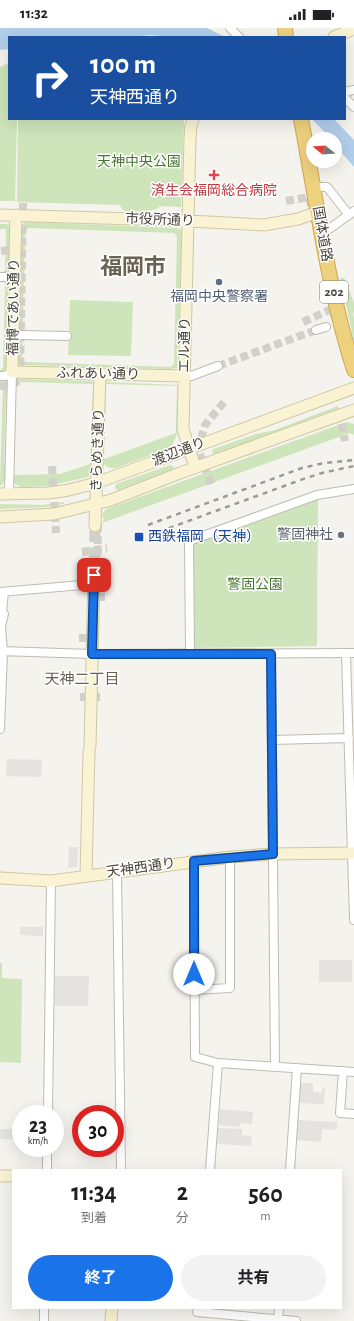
<!DOCTYPE html>
<html lang="ja">
<meta charset="utf-8">
<style>
:root{--surface:#fff;--page:#f2f2f2;--text:#202124;--muted:#757577;--accent:#1a73e8}
body{margin:0;font-family:"Alegreya Sans","Noto Sans JP",sans-serif;background:var(--page);color:var(--text);height:100vh;display:flex;flex-direction:column;font-size:15px;white-space:nowrap}
*{box-sizing:border-box;margin:0}
p{font-size:13px;color:var(--muted)}
.icon{flex:none;width:22px;height:22px;fill:none;stroke:currentColor;stroke-width:2;stroke-linecap:round;stroke-linejoin:round}
.map{position:relative;flex:1;overflow:hidden}
.panel{position:absolute;left:12px;top:1141px;width:330px;height:140px;display:flex;flex-direction:column;background:var(--surface);border-radius:0px;box-shadow:0 4px 16px #0002}
.panel>*{flex:none}
.top-card{position:absolute;left:8px;top:8px;width:338px;height:84px;border-radius:0px;box-shadow:0 4px 16px #0002;background:#1a4fa0;color:#fff;overflow:hidden}
.needle{width:26px;rotate:287deg}
.tools{position:absolute;left:306px;top:104px;display:grid;gap:8px}
.tools a{display:grid;place-items:center;width:36px;height:36px;border-radius:50%;background:var(--surface);box-shadow:0 4px 16px #0002;font-size:20px}
.speed{position:absolute;left:12px;top:1077px;display:flex;gap:8px;font-size:20px;font-weight:700;text-align:center}
.speed>*{display:grid;place-content:center;width:52px;height:52px;border-radius:50%;background:var(--surface);box-shadow:0 4px 16px #0002;line-height:1}
.speed small{font-size:10px;font-weight:400}
.speed .limit{border:6px solid #d22;background:#fff;color:#111}
.pin{position:absolute;display:grid;place-items:center;width:34px;height:34px;color:#fff;margin:-17px;border-radius:8px;box-shadow:0 2px 6px #0006}
.me{position:absolute;width:44px;margin:-22px;rotate:0deg;stroke-linejoin:round;filter:drop-shadow(0 0 3px #0008)}
.turn{display:flex;align-items:center;gap:14px;height:84px;padding:0 16px;font-size:18px}
.turn .icon{width:52px;height:52px;stroke-width:2.5}
.turn b{display:block;font-size:28px;line-height:34px}
.eta{display:flex;justify-content:space-evenly;align-items:center;height:68px;text-align:center}
.eta b{font-size:24px;font-weight:700;line-height:28px}
.action{display:flex;gap:8px;margin-top:auto;padding:8px 16px}
.action a{flex:1;height:46px;border-radius:24px;background:var(--accent);color:#fff;font-size:16px;font-weight:700;line-height:46px;text-align:center}
.action a+a{background:var(--page);color:var(--text)}
.status{display:flex;justify-content:space-between;align-items:center;height:28px;padding:0 20px;background:var(--surface);direction:ltr}
.status svg{height:11px;fill:currentColor}
.map>svg:first-child{display:block}
</style>
<div class="status"><b>11:32</b><svg viewBox="0 0 49 12"><path d="M0 12V9h3v3zM5 12V6h3v6zM10 12V3h3v9zM15 12V0h3v12zM26 1h20v11H26zM47 4h2v5h-2z"/></svg></div>
<div class="map">
<svg width="354" height="1293" viewBox="0 0 354 1293">
<rect width="100%" height="100%" fill="#f5f3ed"/>
<path fill="#cee4bb" fill-rule="evenodd" d="M9,35V91H17L15,173H0V39Z
M18,91H184L181,179L159,178V180C153,183 128,185 123,182C122,181 121,178 120,177L17,174Z
M28,194L177,200L181,202L182,207L177,340L170,341L23,337L19,335L21,199L24,195ZM29,200L174,205L177,209L174,336L170,339L26,334L22,331L25,203Z
M0,196H8L10,200L9,243L7,245H3L5,242L6,201H0Z
M340,250H344L346,253L354,275V284L353,285L354,290V313Z
M3,253H7L9,256L7,340L6,343L0,346V342L3,340L5,255Z
M70,272L133,274L131,328L68,327Z
M0,351H4L8,354V362L6,367L4,436C7,443 7,454 0,458L3,356L0,353Z
M18,351L91,353L94,355L91,445L88,449L47,458L22,459L18,458L13,454L15,352ZM18,354L93,356L90,436L60,446L14,447L16,356Z
M105,354L177,357V406L173,416L167,421L116,440C109,441 104,438 101,431ZM106,356L177,358L176,405L104,431Z
M338,378L339,381L214,426L212,424L213,421L256,406L275,402Z
M347,394L354,396V407L350,405L102,495L104,492L102,486L106,481Z
M170,437L174,439L172,442L118,462L115,460L116,456Z
M318,469L317,618L192,620L191,514Z
M64,474V476L47,479L0,481V476L42,477Z
M0,935H2V950L22,951L21,1035L0,1034Z"/>
<path fill="#e4e3e0" d="M7,731L42,732L41,749L6,748Z
M69,819H78L77,839L68,840Z
M20,899H43V908L20,907Z
M319,932H352V954H319Z
M55,948H89L88,978H55Z
M298,1055H313V1064L322,1065V1059L325,1060L324,1076L297,1075Z
M220,1081L253,1084L252,1096L240,1095L239,1099L219,1097Z
M297,1092L337,1094V1102L322,1101L321,1114L296,1112Z
M218,1100L242,1101V1107L252,1108L251,1118L217,1116Z
M0,1101H19V1111H0Z"/>
<path fill="#b1ceea" d="M0,0H207L225,9H172L150,7L131,9H9V21L0,22Z
M312,91H334L354,112V139L336,118L335,111H331Z"/>
<g fill="none" stroke-linecap="round" stroke-linejoin="round">
<path stroke="#d3d0c9" stroke-width="8" stroke-dasharray="8 4" stroke-linecap="butt" d="M286,173L309,169L311,178
M1,223L19,221
M303,294L332,281L335,289
M218,338L316,302
M0,358H10L20,352L23,175
M339,384L345,413
M52,438L56,505
M211,456L198,421L205,397L224,374
M82,524L107,520
M97,552L98,492
M97,569H105
M79,610H95
M80,669H102"/>
<path stroke="#d3d0c9" stroke-width="11" stroke-dasharray="11 5.5" stroke-linecap="butt" d="M94,547L95,498"/>
<defs>
<path id="street" d="M230,0L239,9
M345,64L354,62
M345,70L354,79
M314,159H327L349,187
M322,206L354,183
M0,249H15
M316,302L326,299
M20,307L67,308
M0,348H5L12,344
M191,348L218,338
M9,466L12,344
M0,564L94,556
M0,623L92,626L354,625
M190,626L189,513L317,467L354,461
M271,626L275,1038
M346,626L354,892
M0,701L3,624L1,598L4,586L2,583L4,564
M272,712L349,710
M194,833L195,1029L218,1035L354,1044
M117,843L121,1142
M194,962L230,960V829
M343,1043L340,1085L354,1086
M48,1086L51,853
M47,1142V1120
M210,1142L218,1035
M290,1142L297,1040
M197,1284L296,1293
M44,1293V1280
M278,1293L279,1280"/>
<path id="secondary" d="M334,9L354,1
M193,91L191,98L190,109L183,401L195,439
M0,187L169,192L264,197L298,191L318,184
M16,187L12,344L185,348
M0,466L49,465L69,462L96,455L354,360
M0,489L54,486L111,472L180,445L354,382
M95,498L100,346
M90,718L94,547
M86,848L89,723
M0,850L51,853L230,829L273,826L354,825
M0,1148H13
M111,1293L112,1280"/>
<path id="highway" d="M285,0L286,9
M301,91C317,175 328,261 354,342"/>
</defs>
<use href="#street" stroke="#c0bbb0" stroke-width="10"/>
<use href="#secondary" stroke="#cfc7a2" stroke-width="13"/>
<use href="#highway" stroke="#cda84f" stroke-width="16"/>
<use href="#street" stroke="#fff" stroke-width="8"/>
<use href="#secondary" stroke="#f9f3d3" stroke-width="11"/>
<use href="#highway" stroke="#eed17f" stroke-width="14"/>
<path stroke="#9a9a9a" stroke-width="2.5" stroke-dasharray="5 5" stroke-linecap="butt" d="M148,497L302,440L324,435L354,432
M150,507L306,450L322,445L354,438"/>
</g>
<g fill="none" stroke-linecap="round" stroke-linejoin="round">
<defs>
<path id="route" d="M94,547L92,626H271L273,826L194,833V946"/>
</defs>
<use href="#route" stroke="#114b97" stroke-width="10"/>
<use href="#route" stroke="#1a73e8" stroke-width="7"/>
</g>
<path fill="#e0444e" stroke="#fff" stroke-width="1.5" d="M212 141h4v4h4v4h-4v4h-4v-4h-4v-4h4z"/>
<circle fill="#5c6f8a" stroke="#fff" stroke-width="1.5" cx="219" cy="254" r="4"/>
<circle fill="#6b7280" stroke="#fff" stroke-width="1.5" cx="341" cy="507" r="4"/>
<rect fill="#1a4fb4" stroke="#fff" stroke-width="1.5" x="134" y="504" width="10" height="10" rx="2"/>
<g text-anchor="middle" dominant-baseline="central" stroke-width="3" stroke-linejoin="round" paint-order="stroke">
<rect fill="#fff" stroke="#807c76" stroke-width="1" x="320" y="253" width="28" height="22" rx="3"/>
<g font-size="13" font-weight="bold" fill="#49443b">
<text x="334" y="264">202</text>
</g>
<g font-size="14" fill="#487534" stroke="#fff">
<text x="139" y="134">天神中央公園</text>
<text x="255" y="557">警固公園</text>
</g>
<g font-size="14" fill="#be3a42" stroke="#fff">
<text x="214" y="163">済生会福岡総合病院</text>
</g>
<g font-size="14" fill="#49443b" stroke="#fff">
<text transform="translate(160 192) rotate(2)">市役所通り</text>
<text transform="translate(322 206) rotate(80)">国体道路</text>
<text transform="translate(14 279) rotate(-89)">福博であい通り</text>
<text transform="translate(185 317) rotate(-89)">エル通り</text>
<text transform="translate(98 346) rotate(1)">ふれあい通り</text>
<text transform="translate(98 422) rotate(-88)">きらめき通り</text>
<text transform="translate(179 424) rotate(-21)">渡辺通り</text>
<text transform="translate(141 840) rotate(-8)">天神西通り</text>
</g>
<g font-size="14" fill="#4e5e75" stroke="#fff">
<text x="219" y="269">福岡中央警察署</text>
</g>
<g font-size="14" fill="#5b616d" stroke="#fff" text-anchor="end">
<text x="333" y="507">警固神社</text>
</g>
<g font-size="14" fill="#164399" stroke="#fff" text-anchor="start">
<text x="148" y="509">西鉄福岡（天神）</text>
</g>
<g font-size="15" fill="#6a6353" stroke="#fff">
<text x="82" y="651">天神二丁目</text>
</g>
<g font-size="22" font-weight="bold" fill="#6a6353" stroke="#fff">
<text x="133" y="239">福岡市</text>
</g>
</g>
</svg>
<div class="tools">
<a><svg class="needle" viewBox="-14 -14 28 28"><path d="M0-13l5 13h-10z" fill="#e53935"/><path d="M0 13l5-13h-10z" fill="#757577"/></svg></a>
</div>
<div class="speed"><div>23<small>km/h</small></div><div class="limit">30</div></div>
<div class="pin" style="left:94px;top:547px;background:#d93025"><svg class="icon" aria-label="arrive" viewBox="0 0 24 24"><path d="M6 21V4h12l-3 4 3 4H6"/></svg></div>
<svg class="me" style="left:194px;top:946px" viewBox="-20 -20 40 40"><circle r="19" fill="#fff"/><path d="M0-13L10 11 0 6-10 11z" fill="#1a73e8"/></svg>
<div class="top-card">
<div class="turn"><svg class="icon" aria-label="right" viewBox="0 0 24 24"><path d="M7 20v-9h11M14 6l5 5-5 5"/></svg><div><b>100 m</b>天神西通り</div></div>
</div>
<section class="panel">
<div class="eta">
<div><b>11:34</b><p>到着</p></div>
<div><b>2</b><p>分</p></div>
<div><b>560</b><p>m</p></div>
</div>
<div class="action"><a>終了</a><a>共有</a></div>
</section>
</div>
